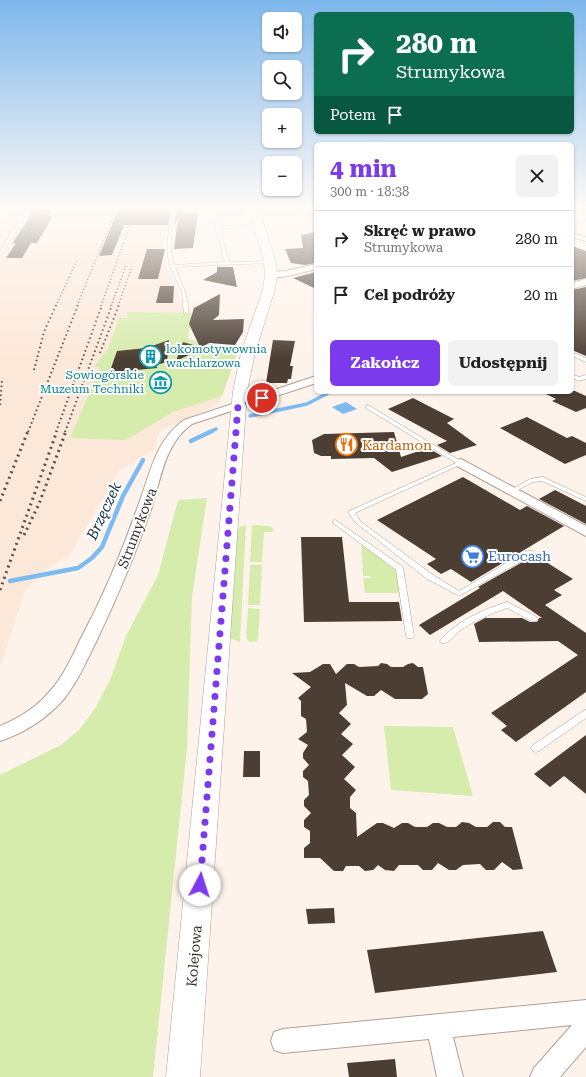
<!DOCTYPE html>
<html lang="pl">
<meta charset="utf-8">
<style>
:root{--surface:#fff;--page:#f2f2f2;--text:#222;--muted:#767676;--line:#e0e0e0;--accent:#7c3aed}
body{margin:0;font-family:"Roboto Serif",serif;background:var(--page);color:var(--text);height:100vh;display:flex;flex-direction:column;font-size:15px;white-space:nowrap}
*{box-sizing:border-box;margin:0}
p{font-size:13px;color:var(--muted)}
.icon{flex:none;width:22px;height:22px;fill:none;stroke:currentColor;stroke-width:2;stroke-linecap:round;stroke-linejoin:round}
.map{position:relative;flex:1;overflow:hidden}
.panel{position:absolute;left:314px;top:142px;width:260px;height:252px;display:flex;flex-direction:column;background:var(--surface);border-radius:6px;box-shadow:0 1px 3px #0004}
.panel>*{flex:none}
.banner{position:absolute;left:314px;top:12px;width:260px;height:122px;border-radius:6px;box-shadow:0 1px 3px #0004;background:#0b6e4f;color:#fff;overflow:hidden}
.fabs{position:absolute;left:262px;top:12px;display:grid;gap:8px}
.fabs a{display:grid;place-items:center;width:40px;height:40px;border-radius:6px;background:var(--surface);box-shadow:0 1px 3px #0004;font-size:20px}
.pin{position:absolute;display:grid;place-items:center;width:34px;height:34px;color:#fff;margin:-17px;border:2px solid #fff;border-radius:50%;box-shadow:0 1px 4px #0007}
.me{position:absolute;width:44px;margin:-22px;rotate:5deg;stroke-linejoin:round;filter:drop-shadow(0 0 3px #0008)}
.turn{display:flex;align-items:center;gap:14px;height:84px;padding:0 16px;font-size:18px}
.turn .icon{width:52px;height:52px;stroke-width:2.5}
.turn b{display:block;font-size:28px;line-height:34px}
.then{display:flex;align-items:center;height:38px;padding:0 16px;background:#0003;gap:8px;font-size:15px}
.round{display:grid;place-items:center;flex:none;width:42px;height:42px;border-radius:6px;background:var(--page)}
.summary{display:flex;align-items:center;justify-content:space-between;height:68px;padding:0 16px}
h1{font-size:24px;font-weight:700;line-height:30px;color:var(--accent)}
.button{display:flex;gap:8px;margin-top:auto;padding:8px 16px}
.button a{flex:1;height:46px;border-radius:6px;background:var(--accent);color:#fff;font-size:16px;font-weight:700;line-height:46px;text-align:center}
.button a+a{background:var(--page);color:var(--text)}
ul{padding:0;list-style:none}
li{display:flex;align-items:center;gap:12px;height:56px;padding:0 16px;border-top:1px solid var(--line)}
li div{flex:1}
li b{display:block;font-size:15px}
li em{font-style:normal}
.map>svg:first-child{display:block}
</style>
<div class="map">
<svg width="586" height="1077" viewBox="0 0 586 1077">
<rect width="100%" height="100%" fill="#fef3eb"/>
<path fill="#fce8d9" d="M14,208H164L160,218H168L162,250L164,263L175,281L183,308H191L188,339L238,351L222,396L217,405L160,431L154,450L119,471L69,556L45,569L24,593L0,667V223Z"/>
<path fill="#d6ecad" d="M127,312L192,313L188,339L238,351L222,396L173,412L126,440L70,438L100,368L94,366L108,349L119,318H128Z
M207,498L192,597L187,748L153,1077H0V775L61,745L79,730L96,707L110,680L126,636L158,575L178,500Z
M246,525L240,642L230,638L236,532L240,527Z
M252,525L269,526L274,529L272,532H264L262,562H250Z
M361,544L396,569L400,593H365L363,578H370V576H363Z
M250,565H262L260,605H248Z
M248,608L260,609L258,641L249,642L246,637Z
M384,726L453,727L473,796L391,790Z"/>
<path fill="#7cbbf2" d="M346,402L357,409L343,414L332,407Z"/>
<g fill="none" stroke-linecap="round" stroke-linejoin="round">
<path stroke="#7cbbf2" stroke-width="3.5" d="M250,416L307,404L330,392
M210,432L216,429"/>
<path stroke="#7cbbf2" stroke-width="4.5" d="M191,441L212,431
M10,581L78,568L92,558L102,547L123,496L143,460"/>
</g>
<path fill="#4c3e33" d="M119,208H171L168,225H124L112,255L99,256Z
M177,208H183L181,213H198L193,248L174,249L178,219L174,224Z
M38,209H53L48,216H53L37,243H31L22,258H6L16,243L12,244L33,212H36Z
M316,232V263L305,265L291,263L285,249L303,248L301,235Z
M572,246L586,251V278L572,281Z
M147,249H165L158,279H138Z
M217,267H233L237,287L203,280L217,272Z
M316,272V289L293,278Z
M160,286H174L173,303H156Z
M586,287V356L572,350V290Z
M220,294L219,315L213,320L244,319L243,332L235,345L209,343L202,347L204,348L176,361L183,342L200,347L189,324L194,308Z
M169,340L167,362L156,365L157,368L126,371L125,374H109L117,351L146,348Z
M273,340L295,341L290,366H293L291,379H288L287,383H266Z
M575,391L586,396V408L576,412L552,401L556,399L542,392Z
M413,398L454,419L447,423L477,445L450,453L437,445L447,441L388,409Z
M527,417L567,438L572,436L586,443V455L565,464L500,428Z
M394,432L401,457L428,448L442,456L392,472L374,458L331,459V456H321L314,453L312,440L324,434Z
M463,477L520,510L527,506L564,526L471,582L451,569L441,574L427,564L436,559L377,520Z
M555,490L586,506V524L539,499Z
M301,537H342L349,602H399L402,621L304,622Z
M535,555L573,579L554,590L562,595L545,605L586,633V692L516,742L501,730L507,726L491,713L578,655L558,641L479,642L474,624L485,618H522L530,622H537L539,618H542L503,591L430,635L419,625L480,588L478,587Z
M381,663L387,664L391,667H403L408,664L413,663L418,667H423L428,694L422,699H395L381,690L374,696H367L345,683L347,705L339,713L351,724L341,734L353,744L342,755L355,767L344,779L356,790L350,797V808L356,813L357,837L377,823H383L394,828L402,823H408L415,827H427L433,823H439L447,827H456L462,822L469,823L476,827H487L493,822H500L505,827H512L523,869L513,870L502,862L494,870H486L480,864L463,865L456,870H449L438,863L432,870H423L418,865H399L394,871L385,870L378,865L373,870L365,871L359,866H346L343,871H334L320,858H304V848L310,843V831L304,827V820L311,813L304,806V800L309,795L308,781L303,777V771L309,765L303,758V753L308,745L298,739L307,732L306,719L301,716V701L298,698L311,687L292,673L310,672L323,664H330L336,674L347,664H354L359,667L378,666Z
M586,735V794L564,776L550,787L534,774Z
M244,751H260V777H243Z
M334,908L335,923L308,924L306,909Z
M543,931L557,972L375,993L367,950Z
M395,1059L397,1077H349L347,1063Z"/>
<g fill="none" stroke-linecap="round" stroke-linejoin="round">
<defs>
<path id="lane" d="M27,208H31L2,254L0,255V251Z
M174,208L176,209C172,227 168,247 174,265L225,262L215,227L211,208H215L219,226L259,225L261,226L259,227L220,228L229,262L270,261L272,262L270,263L175,267C181,283 189,295 188,313L184,314L182,292L170,266L168,256V236L172,209Z
M572,352L586,358V362L572,356Z
M572,374L579,377L586,375V379L579,381L572,378Z
M368,405L464,463L355,513L360,521L433,575L459,591L527,551H533L534,553L533,555L459,596L427,579L356,523L348,512L349,511L456,463L366,408V406Z
M543,477L586,497V501L542,481L533,482L514,492H510L509,491L530,479Z
M335,520L337,521L403,567L414,636L413,638H407L406,636L396,570L333,523L332,522L333,521Z
M507,602L537,617L538,619L537,621H531L507,608C491,614 475,620 461,630C455,634 449,645 441,643L440,641C453,623 486,608 507,602Z
M586,710V718L539,751L536,752L533,751L531,748L533,745L583,711Z"/>
<path id="street" d="M205,208H235L244,212L240,214C231,212 211,212 205,208Z
M260,209L316,211V215L263,213H260Z
M586,215V219L572,220V216Z
M572,233L586,237V241L572,237Z
M316,264V269C305,271 275,282 267,275L271,272L286,271Z
M586,279V285L572,289V283Z
M316,376V383L192,424C165,443 161,478 152,507C136,553 117,598 96,642C86,662 77,683 63,700C46,719 24,733 0,741V726C20,718 38,706 51,690C64,675 72,657 80,640C103,597 122,552 138,506C150,475 155,440 184,420Z
M461,459L586,526V536L457,466L455,463L457,460Z
M586,1000V1047L560,1077H530L534,1068L572,1025L453,1037L463,1077H437L429,1039L283,1053L274,1050L271,1041L274,1032L283,1029Z"/>
<path id="secondary" d="M253,213L262,219L276,262L277,275L275,289L255,353L247,391L200,1077H166L233,391L241,353L263,289L265,275L264,262L252,220L248,216Z"/>
</defs>
<use href="#lane" stroke="#b1a094" stroke-width="1"/>
<use href="#street" stroke="#b1a094" stroke-width="2"/>
<use href="#secondary" stroke="#b1a094" stroke-width="1"/>
<use href="#lane" fill="#fff" fill-rule="evenodd"/>
<use href="#street" fill="#fff" fill-rule="evenodd"/>
<use href="#secondary" fill="#fff" fill-rule="evenodd"/>
<path stroke="#574f4a" stroke-width="1.5" stroke-dasharray="1 2.5" stroke-linecap="butt" d="M56,306L77,260
M77,306L117,208
M101,306L136,208
M111,306L126,266
M118,306L132,266"/>
<path stroke="#574f4a" stroke-width="2" stroke-dasharray="1.5 3" stroke-linecap="butt" d="M100,353L119,305
M34,370L44,332L56,305
M0,405L2,380
M28,432L78,305
M56,432L102,305
M65,432L112,305"/>
<path stroke="#574f4a" stroke-width="3" stroke-dasharray="2 4" stroke-linecap="butt" d="M0,501L28,431
M24,535L39,504L66,431
M0,590L57,431"/>
</g>
<linearGradient id="sky" x2="0" y2="1"><stop stop-color="#7db7ec"/><stop offset="0.58" stop-color="#fffaf6"/><stop offset="1" stop-color="#fffaf6" stop-opacity="0"/></linearGradient>
<rect width="586" height="359" fill="url(#sky)"/>
<g fill="none" stroke-linecap="round" stroke-linejoin="round">
<path stroke="#7c3aed" stroke-width="7" stroke-dasharray="0 12.6" d="M200,885L238,406L262,398"/>
</g>
<defs>
<symbol id="building-ring" viewBox="-11 -11 22 22"><circle r="9.5" fill="#fff" stroke="#0f9aa8" stroke-width="1.5"/><path d="M-4-6H4V6H1V3H-1V6H-4ZM-2.5-4.3h1.7v1.8h-1.7ZM.8-4.3h1.7v1.8H.8ZM-2.5-1h1.7V.8h-1.7ZM.8-1h1.7V.8H.8Z" fill="#0f9aa8"/></symbol>
<symbol id="museum-ring" viewBox="-11 -11 22 22"><circle r="9.5" fill="#fff" stroke="#0f9aa8" stroke-width="1.5"/><path d="M0-6L6-3V-2H-6V-3ZM-5-1h2V3h-2ZM-1-1h2V3h-2ZM3-1h2V3H3ZM-6 4H6V6H-6Z" fill="#0f9aa8"/></symbol>
<symbol id="restaurant-ring" viewBox="-11 -11 22 22"><circle r="9.5" fill="#fff" stroke="#e8710a" stroke-width="1.5"/><path d="M-5-6h1v4h1v-4h1v4h1v-4h1v5L-1.5 .5V6h-2V.5L-5-1ZM5-6V6H3V1.5H1.5Q1.5-4 5-6Z" fill="#e8710a"/></symbol>
<symbol id="supermarket-ring" viewBox="-11 -11 22 22"><circle r="9.5" fill="#fff" stroke="#3f7fe0" stroke-width="1.5"/><path d="M-6-5.5h2.5l.6 2H6L4.5 2H-2.5L-4.4-4H-6ZM-1.5 3.2a1.3 1.3 0 1 0 .1 0ZM3 3.2a1.3 1.3 0 1 0 .1 0Z" fill="#3f7fe0"/></symbol>
</defs>
<g fill-rule="evenodd">
<use href="#building-ring" x="138" y="344" width="25" height="25"/>
<use href="#museum-ring" x="148" y="370" width="25" height="25"/>
<use href="#restaurant-ring" x="334" y="432" width="25" height="25"/>
<use href="#supermarket-ring" x="460" y="544" width="25" height="25"/>
</g>
<g text-anchor="middle" dominant-baseline="central" stroke-width="4" stroke-linejoin="round" paint-order="stroke">
<g font-size="12" fill="#0d838f" stroke="#fff" text-anchor="start">
<text x="166" y="349">lokomotywownia<tspan x="166" dy="14">wachlarzowa</tspan></text>
<text x="144" y="375" text-anchor="end">Sowiogórskie<tspan x="144" dy="14">Muzeum Techniki</tspan></text>
</g>
<g font-size="14" fill="#c56008" stroke="#fff" text-anchor="start">
<text x="362" y="445">Kardamon</text>
</g>
<g font-size="14" fill="#38312c" stroke="#fff">
<text transform="translate(137 528) rotate(-69)">Strumykowa</text>
<text transform="translate(194 956) rotate(-85)">Kolejowa</text>
</g>
<g font-size="14" fill="#366cbe" stroke="#fff" text-anchor="start">
<text x="488" y="556">Eurocash</text>
</g>
<g font-size="15" font-style="italic" fill="#10324d" stroke="#fff">
<text transform="translate(104 511) rotate(-65)">Brzęczek</text>
</g>
</g>
</svg>
<div class="fabs">
<a><svg class="icon" aria-label="sound" viewBox="0 0 24 24"><path d="M4 9h4l5-4v14l-5-4H4zM17 9q2 3 0 6"/></svg></a>
<a><svg class="icon" aria-label="search" viewBox="0 0 24 24"><circle cx="10" cy="10" r="6"/><path d="M15 15l6 6"/></svg></a>
<a>+</a>
<a>−</a>
</div>
<div class="pin" style="left:262px;top:398px;background:#d93025"><svg class="icon" aria-label="arrive" viewBox="0 0 24 24"><path d="M6 21V4h12l-3 4 3 4H6"/></svg></div>
<svg class="me" style="left:200px;top:885px" viewBox="-20 -20 40 40"><circle r="19" fill="#fff"/><path d="M0-13L10 11 0 6-10 11z" fill="#7c3aed"/></svg>
<div class="banner">
<div class="turn"><svg class="icon" aria-label="right" viewBox="0 0 24 24"><path d="M7 20v-9h11M14 6l5 5-5 5"/></svg><div><b>280 m</b>Strumykowa</div></div>
<div class="then">Potem<svg class="icon" aria-label="arrive" viewBox="0 0 24 24"><path d="M6 21V4h12l-3 4 3 4H6"/></svg></div>
</div>
<section class="panel">
<div class="summary"><div><h1>4 min</h1><p>300 m · 18:38</p></div><a class="round"><svg class="icon" aria-label="close" viewBox="0 0 24 24"><path d="M6 6l12 12M18 6L6 18"/></svg></a></div>
<ul>
<li><svg class="icon" aria-label="right" viewBox="0 0 24 24"><path d="M7 20v-9h11M14 6l5 5-5 5"/></svg><div><b>Skręć w prawo</b><p>Strumykowa</p></div><em>280 m</em></li>
<li><svg class="icon" aria-label="arrive" viewBox="0 0 24 24"><path d="M6 21V4h12l-3 4 3 4H6"/></svg><div><b>Cel podróży</b></div><em>20 m</em></li>
</ul>
<div class="button"><a>Zakończ</a><a>Udostępnij</a></div>
</section>
</div>
